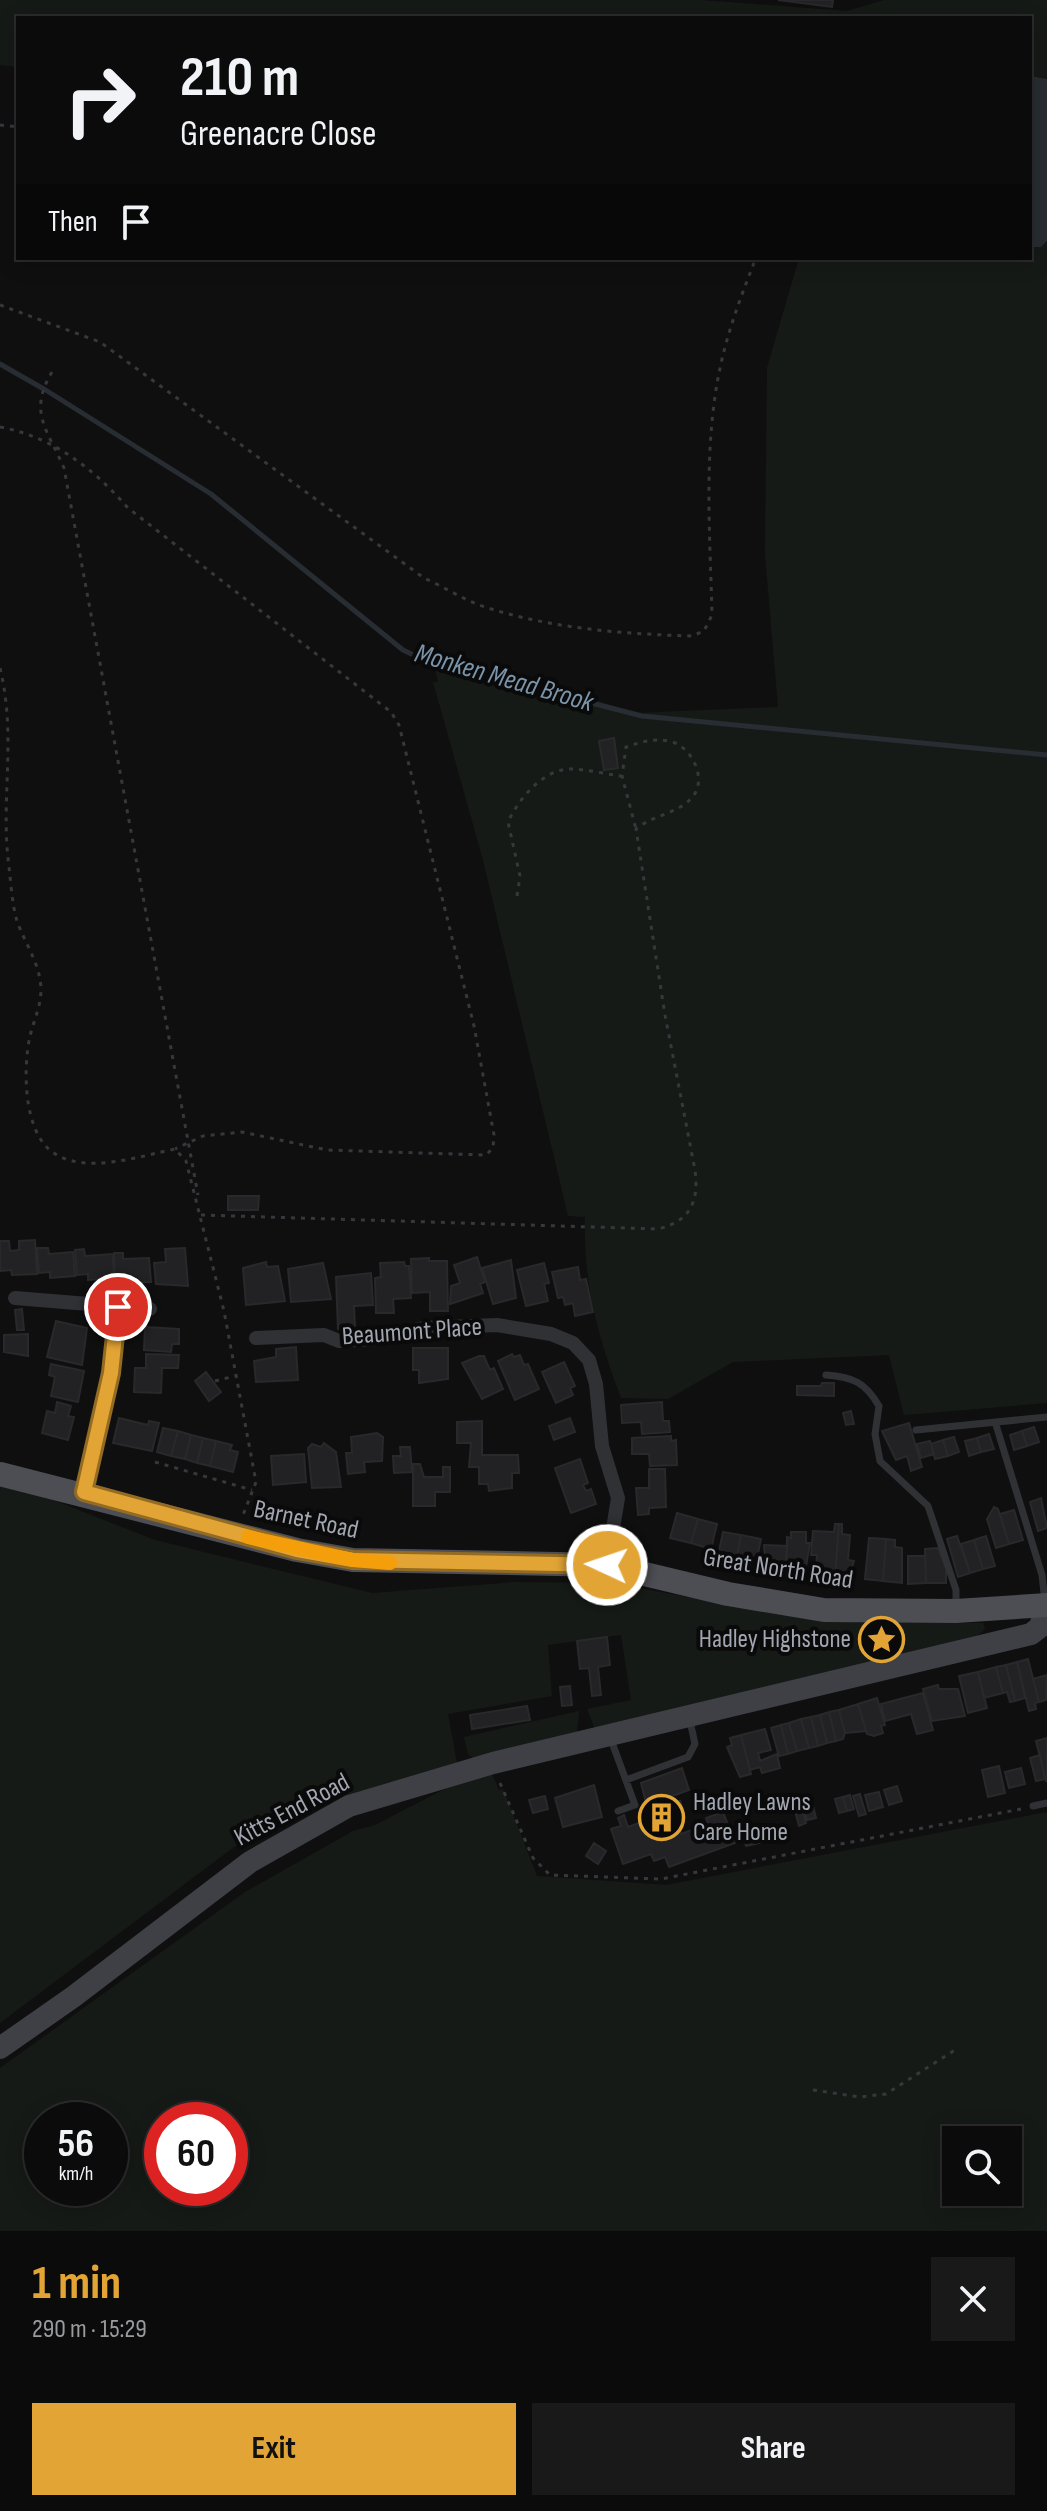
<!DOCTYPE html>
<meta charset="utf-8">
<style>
:root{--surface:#0b0b0c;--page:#19191a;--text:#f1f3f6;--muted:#9a9b9d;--line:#2b2b2d;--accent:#e2a435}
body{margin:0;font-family:"Sofia Sans Condensed",sans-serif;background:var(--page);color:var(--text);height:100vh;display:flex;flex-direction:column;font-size:30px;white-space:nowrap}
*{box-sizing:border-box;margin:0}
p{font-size:26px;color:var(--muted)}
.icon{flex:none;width:44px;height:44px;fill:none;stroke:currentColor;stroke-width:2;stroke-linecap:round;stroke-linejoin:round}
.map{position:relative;height:2231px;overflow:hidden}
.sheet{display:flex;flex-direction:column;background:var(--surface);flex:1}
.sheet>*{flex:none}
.hud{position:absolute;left:16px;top:16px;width:1016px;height:244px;border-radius:0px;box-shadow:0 4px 20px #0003,0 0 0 2px var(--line);background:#0b0b0c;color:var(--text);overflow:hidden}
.controls{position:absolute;left:942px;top:2126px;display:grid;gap:16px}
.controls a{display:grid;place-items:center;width:80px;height:80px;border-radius:0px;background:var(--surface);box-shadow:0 4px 20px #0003,0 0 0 2px var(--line);font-size:40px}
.speed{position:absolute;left:24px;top:2102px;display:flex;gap:16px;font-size:40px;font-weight:700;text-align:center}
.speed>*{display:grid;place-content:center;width:104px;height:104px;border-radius:50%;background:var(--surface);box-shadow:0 4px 20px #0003,0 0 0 2px var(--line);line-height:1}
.speed small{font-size:20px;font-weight:400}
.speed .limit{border:12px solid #d22;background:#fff;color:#111}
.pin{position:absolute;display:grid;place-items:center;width:68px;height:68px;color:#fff;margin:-34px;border:4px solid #fff;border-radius:50%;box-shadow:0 2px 8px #0007}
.me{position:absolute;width:88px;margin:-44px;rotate:273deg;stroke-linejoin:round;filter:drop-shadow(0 0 6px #0008)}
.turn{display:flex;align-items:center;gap:28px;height:168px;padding:0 32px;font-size:36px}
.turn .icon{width:104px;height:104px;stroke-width:2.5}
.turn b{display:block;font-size:56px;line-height:68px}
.then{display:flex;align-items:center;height:76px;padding:0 32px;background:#0003;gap:16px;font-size:30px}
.round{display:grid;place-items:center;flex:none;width:84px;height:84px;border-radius:0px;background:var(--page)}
.head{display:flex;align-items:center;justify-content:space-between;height:136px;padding:0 32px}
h1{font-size:48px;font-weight:700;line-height:60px;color:var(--accent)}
.action{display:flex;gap:16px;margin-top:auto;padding:16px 32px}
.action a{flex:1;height:92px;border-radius:0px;background:var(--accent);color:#111;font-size:32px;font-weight:700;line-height:92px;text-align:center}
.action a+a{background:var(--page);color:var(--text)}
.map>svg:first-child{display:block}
</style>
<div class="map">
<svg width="1047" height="2231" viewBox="0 0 1047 2231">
<rect width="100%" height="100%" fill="#0f0f10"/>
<path fill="#161a16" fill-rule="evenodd" d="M0,0H701L847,11L884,0H1047V79L1030,76V18H18V67L0,65Z
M1047,241V1403L904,1415L889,1355L733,1362L668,1399L621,1398C598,1338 583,1282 585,1217L568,1216L483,860L433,682H438L430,648L636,713L778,707L765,554L767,368L799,258H1030V247H1041Z
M0,1484L15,1485L155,1540L372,1593L515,1582L612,1583L802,1618L852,1622L983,1623L985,1629L978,1635L896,1659L595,1730L587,1709L631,1700L621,1635L548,1645L552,1696L448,1714L457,1763L348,1803L337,1780L294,1802L0,2023Z
M579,1711L577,1733L475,1760L468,1754L464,1737Z
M491,1772L499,1790L503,1789L537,1876L666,1885L1047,1812V2231H0V2068L245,1892L353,1831L375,1825L464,1779ZM42,2120H110V2188H42ZM162,2120H230V2188H162ZM956,2140H1008V2192H956Z"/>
<path fill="#272d32" d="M1030,76L1047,79V241L1041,247H1030Z"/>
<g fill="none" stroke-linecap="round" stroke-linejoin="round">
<path stroke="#272d32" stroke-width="5" d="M0,364L42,388
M44,389L211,494L403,650L424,660L642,716L1047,755"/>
</g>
<path fill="#222224" stroke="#29292c" stroke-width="2" d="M778,0H833L832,7Z
M614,738L618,768L604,770L599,741Z
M228,1196H259L258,1210H228Z
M35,1240L37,1274L12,1275L11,1270L0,1271V1241H9L10,1251L19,1250V1241Z
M37,1248H48L49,1254L73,1252L75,1276L50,1278V1272L39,1273Z
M185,1248L188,1286L156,1284L154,1263L166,1262L165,1249Z
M84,1249L85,1256L113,1254L114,1279L88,1280V1274L77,1275L75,1250Z
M114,1253H123V1259L149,1258L151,1282L127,1283V1278H115Z
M477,1257L485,1282L480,1284L483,1293L450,1304L451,1286L460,1283L454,1265Z
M429,1258V1261H447L448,1311H430V1292L412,1293L411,1259Z
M511,1260L516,1298L493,1304L482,1268Z
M266,1262L267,1267L278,1266L285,1301L246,1305L243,1268Z
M404,1262L405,1266H409L411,1298L393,1299L394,1313H376L375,1278L381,1277L380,1263Z
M323,1263L331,1299L291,1302L288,1269Z
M544,1263L549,1283L544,1284L548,1301L526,1306L517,1270Z
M578,1267L580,1280L586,1279L593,1312L575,1316L573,1303L565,1305L563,1297L558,1298L552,1272Z
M371,1273L373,1305L354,1306L355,1328L338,1329L336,1277Z
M22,1309L24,1330H17L15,1310Z
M56,1321L87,1328L82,1365L47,1357Z
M145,1327L179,1329V1344H172L171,1352L144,1350Z
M28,1334V1356L4,1352V1335Z
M296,1347L298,1380L256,1382L254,1361L276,1357V1349Z
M413,1348H448V1379L419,1383V1370H413Z
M146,1354L179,1355L178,1368H162L161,1393L134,1392L135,1368H146Z
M512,1354L514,1357L520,1355L524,1365L528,1364L539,1389L515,1400L498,1361Z
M479,1356H484L490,1370L494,1368L503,1389L482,1399L462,1363Z
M564,1362L575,1386L570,1388L573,1395L556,1403L542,1372Z
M51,1364L84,1371L78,1402L51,1396L55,1377L49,1375Z
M206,1372L221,1392L209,1401L195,1381Z
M822,1383H834V1396L797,1395V1386H821Z
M57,1402L71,1406L68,1416L74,1417L68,1440L42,1433L47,1411L55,1413Z
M662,1402L663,1421H669L670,1432L642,1434L641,1422L622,1423L621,1405Z
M851,1411L854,1424L846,1425L843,1413Z
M119,1418L148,1425L149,1421L159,1423L152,1451L113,1443Z
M570,1418L575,1432L554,1440L549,1426Z
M482,1421V1455H518L519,1473H512V1488L489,1491L488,1484H479V1467H469L471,1443H457V1422Z
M909,1423L922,1467L911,1471L907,1456L896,1460L882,1431Z
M1034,1427L1039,1442L1027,1446L1022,1431Z
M163,1428L178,1431L171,1456L157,1452Z
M178,1431L191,1435L185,1459L171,1456Z
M1022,1431L1027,1446L1014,1450L1010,1435Z
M377,1433L383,1437L382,1461L364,1462L365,1472L348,1474L346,1453H352L351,1437Z
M989,1434L994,1449L981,1452L977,1438Z
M191,1435L203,1438L197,1463L185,1459Z
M671,1436V1441L676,1440L677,1465L650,1466L649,1454H632V1438Z
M954,1437L959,1452L948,1456L943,1440Z
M203,1438L216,1441L210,1466L197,1463Z
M977,1438L981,1452L969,1456L965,1441Z
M943,1440L948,1456L935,1459L931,1444Z
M216,1441L232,1445L230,1450L238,1452L233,1472L210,1466Z
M930,1441L934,1454L921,1458L917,1444Z
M324,1443L336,1452L341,1487L312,1488L308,1448L312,1444L321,1447Z
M400,1447H410L412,1472L394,1473L393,1456H401Z
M304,1454L306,1482L273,1485L271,1456Z
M580,1459L588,1483L583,1485L586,1491L591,1489L596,1504L571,1513L555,1468Z
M413,1464H420L424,1477H443V1467H450V1492H435V1506H413Z
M649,1469H665L666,1507L649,1508V1514L638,1515L636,1488H649Z
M1041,1498L1047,1528L1038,1531L1030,1502Z
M994,1507L998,1509L1009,1544L996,1548L987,1519Z
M1014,1510L1023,1540L1009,1544L1000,1514Z
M677,1513L698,1519L691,1543L670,1538Z
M698,1519L717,1524L711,1549L691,1543Z
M835,1524H839L835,1578L821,1577L822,1568H816L817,1555H811L813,1531L834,1532Z
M839,1524H842V1534L850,1535L848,1560L854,1561L848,1579L835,1578Z
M723,1532L741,1535L736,1560L718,1556Z
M791,1532H806V1543H810L805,1572L786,1571L787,1537L791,1538Z
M741,1535L761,1539L756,1563L736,1560Z
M957,1536L970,1573L958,1577L947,1539Z
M986,1536L995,1566L983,1569L974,1540Z
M869,1538L886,1539L883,1581L865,1579Z
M886,1539L895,1540V1547L902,1548V1583L883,1581Z
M974,1540L983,1569L970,1573L961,1544Z
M764,1545L787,1546L786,1571L766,1570Z
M938,1548L946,1569V1583H926L925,1549Z
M908,1556H925L926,1583L908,1584Z
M607,1637L610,1665L598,1667L601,1695L592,1696L589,1668L580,1669L577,1641Z
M1028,1659L1039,1702L1035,1703L1036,1709L1029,1711L1017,1662Z
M1017,1662L1025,1698L1015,1701L1006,1665Z
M1006,1665L1015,1701L1010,1702L1007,1692L1003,1693L996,1667Z
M996,1667L1003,1693L984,1698L978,1672Z
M978,1672L987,1708L968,1713L959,1676Z
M1047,1675L1046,1700L1039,1702L1033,1679Z
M938,1685L939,1689H958L965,1716L932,1721L923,1689Z
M570,1686L572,1705L562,1706L560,1687Z
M923,1693L933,1730L917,1734L911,1714L885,1721L881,1704Z
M877,1698L885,1725L881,1726L883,1733L874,1736L867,1734L858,1704Z
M858,1704L866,1731L845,1733L839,1710Z
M527,1706L530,1720L472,1729L470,1715Z
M839,1710L845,1733L843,1739L836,1741L829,1712Z
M829,1712L836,1741L827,1743L820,1715Z
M820,1715L827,1743L818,1746L811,1717Z
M811,1717L818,1746L809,1748L801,1719Z
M801,1719L809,1748L797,1751L789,1723Z
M789,1723L797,1751L788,1754L781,1725Z
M781,1725L788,1754L779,1756L771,1728Z
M765,1729L771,1750L758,1753L760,1761L777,1754L780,1768L762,1773L760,1767L750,1770L741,1735Z
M741,1735L751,1774L740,1777L727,1747L732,1745L730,1738Z
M1047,1738V1781H1046L1036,1741Z
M1040,1755L1045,1779L1036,1781L1030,1758Z
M999,1766L1005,1793L988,1797L982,1770Z
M682,1768L689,1790L667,1798L669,1803L680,1801L682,1807L674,1815L681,1834L708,1824L706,1818L723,1812L735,1843L669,1867L665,1857L654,1861L651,1854L623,1864L611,1829L621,1826L618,1818L624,1815L628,1827L650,1819L641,1783Z
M1021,1768L1025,1784L1009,1788L1005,1772Z
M594,1785L602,1817L563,1827L555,1798Z
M897,1786L902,1801L889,1805L884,1790Z
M879,1792L883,1807L869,1811L865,1795Z
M860,1794L866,1814L859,1816L853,1796Z
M850,1795L854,1809L847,1811L843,1797Z
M545,1796L548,1809L533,1813L529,1800Z
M843,1797L847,1811L839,1813L835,1799Z
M813,1806L816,1818L807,1820L804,1808Z
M802,1809L806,1823L799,1826L795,1811Z
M764,1826L768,1841L746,1846L743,1833Z
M594,1843L606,1851L598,1864L586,1856Z"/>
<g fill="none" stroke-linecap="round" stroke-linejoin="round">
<path stroke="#36383c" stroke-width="3" stroke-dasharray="4 6" stroke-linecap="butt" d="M0,125L18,127
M0,305L100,342L424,578C442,586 461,598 479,605C546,628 621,634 692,636L704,631L712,615C710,529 702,436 724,351C732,320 744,288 756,258
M52,372C28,412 47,429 64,468L198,1195
M0,427C53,437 93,468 128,508L391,712L399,725L474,1026L494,1135L493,1148L486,1155L327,1150L242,1132L203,1136L175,1149
M0,668C17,738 0,799 9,867C11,884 12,904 17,921C25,944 40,963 41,989C41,1006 34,1020 30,1036C23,1067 23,1129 51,1151C83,1176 140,1156 175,1149L186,1161L224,1311L256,1482L243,1515
M517,896L520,876L508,822C518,800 543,769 570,769C586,769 605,774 621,776
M201,1215L658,1229C691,1221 699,1201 695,1170L665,1015L636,829C654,814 680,814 694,795C707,776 690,745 669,741C653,738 641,742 626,747L622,776L636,829
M215,1381L235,1376
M155,1462L252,1490
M500,1783L533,1858L550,1875L661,1879L1021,1809
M813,2090L860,2097L886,2094L955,2050"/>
<path stroke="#303135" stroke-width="7" d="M826,1375C853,1377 865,1382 879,1406L875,1434L880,1461L928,1506L956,1590V1607
M996,1425L1042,1575L1045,1602
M916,1430L1047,1417
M610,1737L635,1805L618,1811
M626,1780L688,1757L695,1744L690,1721
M1033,1806L1047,1803"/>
<path stroke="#303135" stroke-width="14" d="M15,1298L150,1309
M256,1338L324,1335L339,1341L374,1339L423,1328L497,1325L551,1334L573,1343L589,1360L596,1384L602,1446L618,1498L607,1565
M84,1492L111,1373L118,1307"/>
<path stroke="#3e4045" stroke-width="22" d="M0,2048L73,1997L250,1862L349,1806L493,1763L1031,1634L1040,1627L1046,1604"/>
<path stroke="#4d4e54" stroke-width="24" d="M0,1474L297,1550L353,1560L607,1565L728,1594L824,1610L956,1611L1047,1605"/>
</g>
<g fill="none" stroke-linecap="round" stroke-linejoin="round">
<defs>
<path id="route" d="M118,1307L111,1373L84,1492L297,1550L353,1560L607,1565"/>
</defs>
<use href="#route" stroke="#936b22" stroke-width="20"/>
<use href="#route" stroke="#e2a435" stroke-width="14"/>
<path stroke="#f59e0b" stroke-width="14" d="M248,1537L353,1560L390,1563"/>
</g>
<defs>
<symbol id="sight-ring" viewBox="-11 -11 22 22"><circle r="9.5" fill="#0a0a0b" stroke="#e2a435" stroke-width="1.5"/><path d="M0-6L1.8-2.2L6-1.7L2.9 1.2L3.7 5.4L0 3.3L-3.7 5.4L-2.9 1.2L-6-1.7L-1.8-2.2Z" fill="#e2a435"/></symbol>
<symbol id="building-ring" viewBox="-11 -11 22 22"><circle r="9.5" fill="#0a0a0b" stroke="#e2a435" stroke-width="1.5"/><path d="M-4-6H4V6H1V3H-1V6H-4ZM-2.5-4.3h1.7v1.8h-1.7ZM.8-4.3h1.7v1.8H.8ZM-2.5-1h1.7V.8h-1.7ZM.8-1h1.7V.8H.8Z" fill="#e2a435"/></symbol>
</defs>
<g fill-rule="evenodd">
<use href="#sight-ring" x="856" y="1614" width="51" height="51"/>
<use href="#building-ring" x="636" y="1792" width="51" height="51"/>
</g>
<g text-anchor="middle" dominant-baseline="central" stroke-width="8" stroke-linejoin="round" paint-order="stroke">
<g font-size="26" fill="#a1a6b0" stroke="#0a0a0b">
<text transform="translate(412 1332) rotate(-4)">Beaumont Place</text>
<text transform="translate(306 1520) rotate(12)">Barnet Road</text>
<text transform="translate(778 1569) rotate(9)">Great North Road</text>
<text transform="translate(292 1810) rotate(-28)">Kitts End Road</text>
</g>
<g font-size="26" fill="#a1a6b0" stroke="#0a0a0b" text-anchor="end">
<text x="851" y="1639">Hadley Highstone</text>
<text x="693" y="1802" text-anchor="start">Hadley Lawns<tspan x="693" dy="30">Care Home</tspan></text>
</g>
<g font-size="28" font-style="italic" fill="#7a94a9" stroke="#0a0a0b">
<text transform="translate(504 678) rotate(16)">Monken Mead Brook</text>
</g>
</g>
</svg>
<div class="controls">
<a><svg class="icon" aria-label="search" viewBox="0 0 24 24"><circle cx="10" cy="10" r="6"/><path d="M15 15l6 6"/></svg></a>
</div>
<div class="speed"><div>56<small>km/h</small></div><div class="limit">60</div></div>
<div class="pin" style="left:118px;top:1307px;background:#d93025"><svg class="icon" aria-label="arrive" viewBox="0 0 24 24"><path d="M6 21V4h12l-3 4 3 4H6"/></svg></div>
<svg class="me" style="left:607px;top:1565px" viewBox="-20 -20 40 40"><circle r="17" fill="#e2a435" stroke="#fff" stroke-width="3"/><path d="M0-11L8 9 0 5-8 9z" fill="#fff"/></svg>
<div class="hud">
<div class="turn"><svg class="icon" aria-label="right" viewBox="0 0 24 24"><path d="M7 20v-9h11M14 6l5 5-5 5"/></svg><div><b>210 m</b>Greenacre Close</div></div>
<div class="then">Then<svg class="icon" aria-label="arrive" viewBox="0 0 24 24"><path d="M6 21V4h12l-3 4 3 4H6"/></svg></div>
</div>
</div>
<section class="sheet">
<div class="head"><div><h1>1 min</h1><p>290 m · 15:29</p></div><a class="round"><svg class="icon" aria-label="close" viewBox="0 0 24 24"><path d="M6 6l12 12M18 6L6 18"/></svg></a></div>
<div class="action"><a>Exit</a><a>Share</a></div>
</section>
